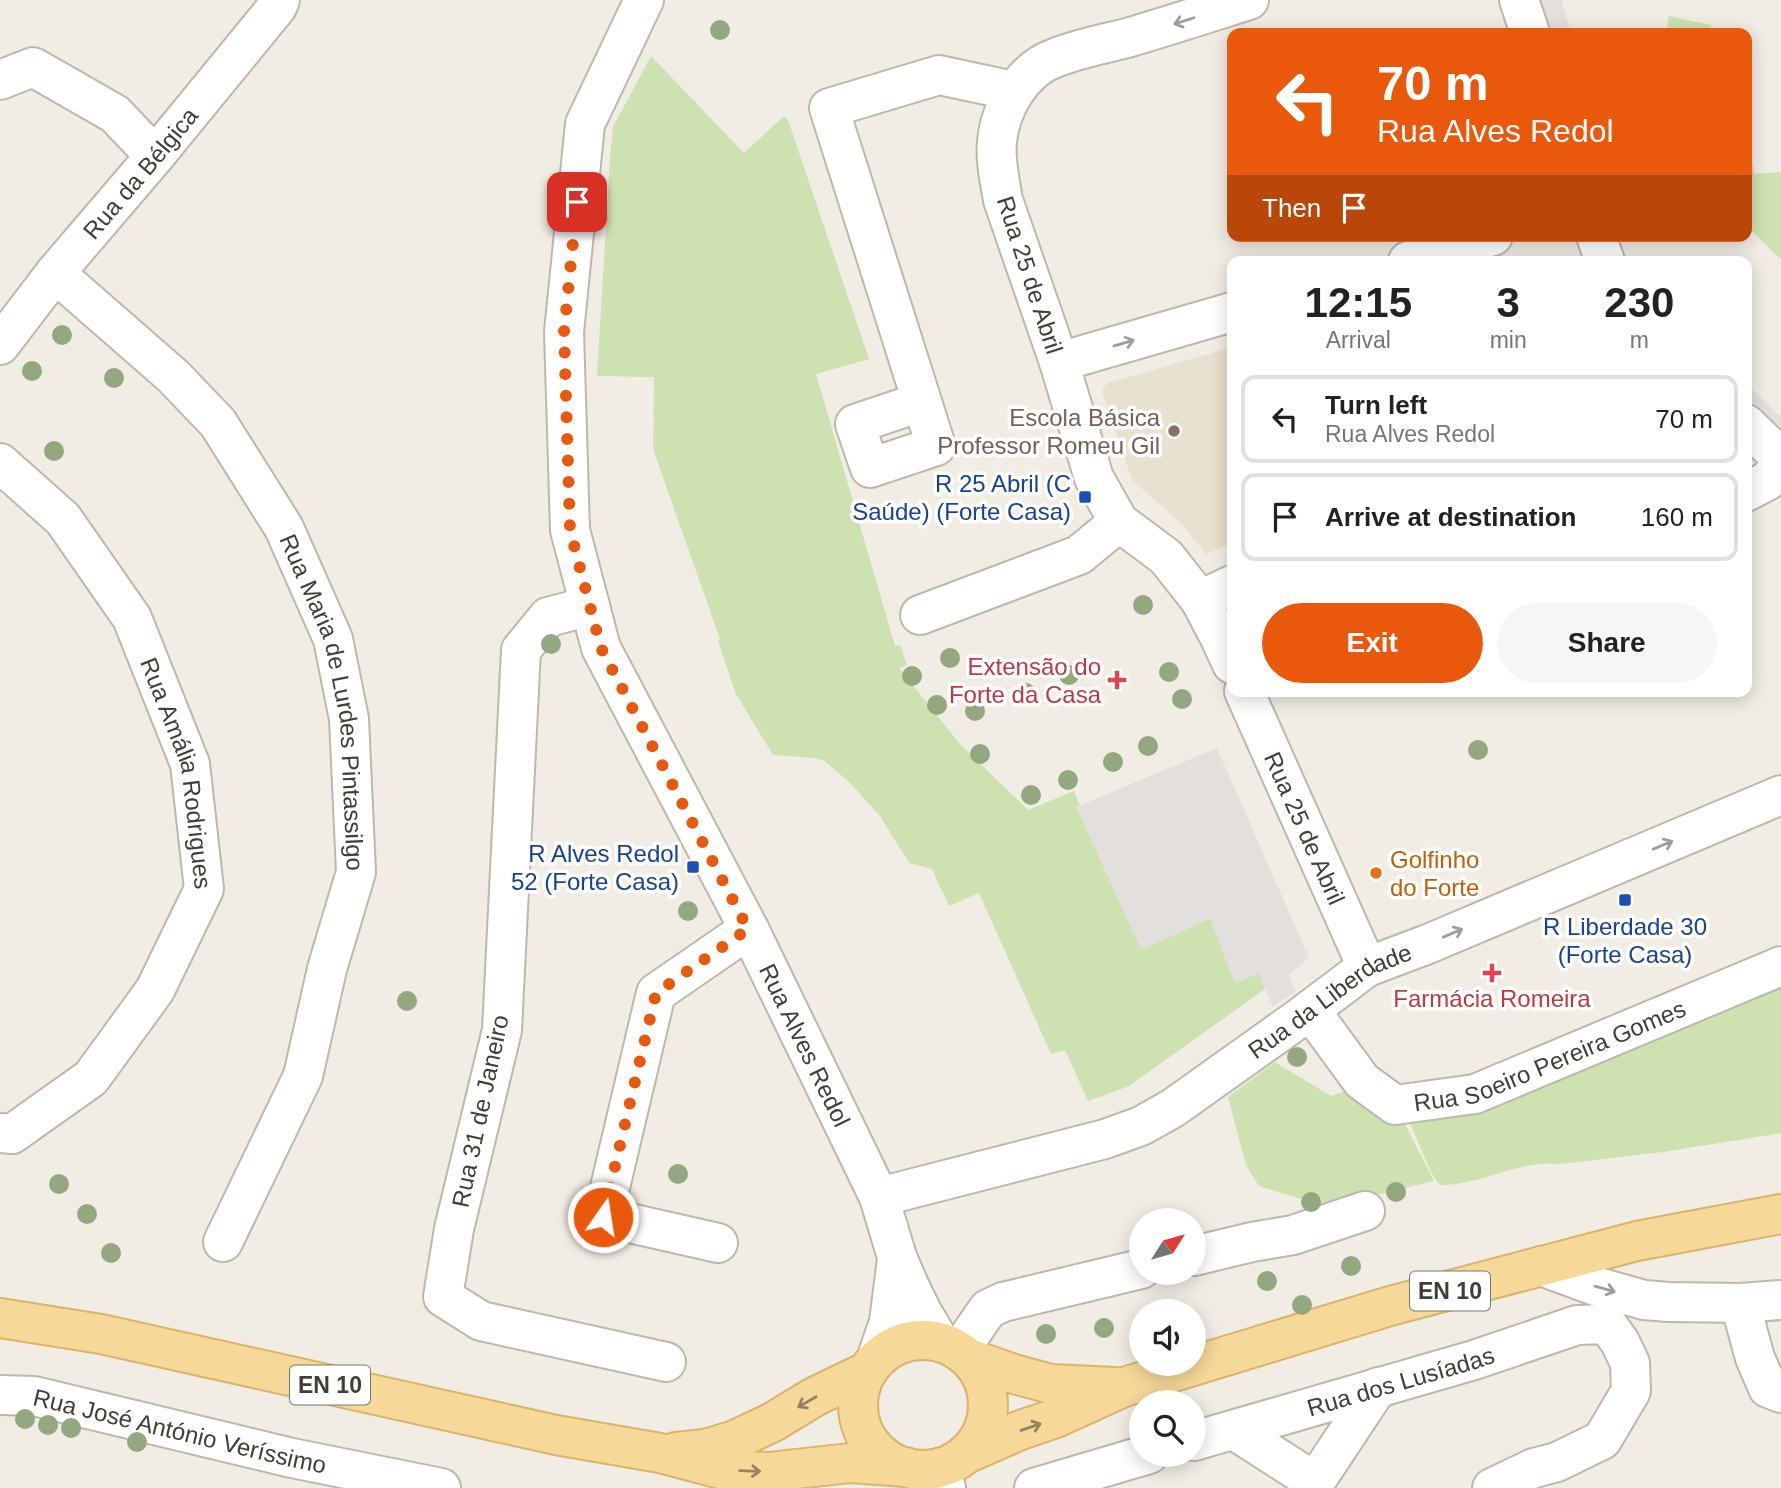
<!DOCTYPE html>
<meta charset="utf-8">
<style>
:root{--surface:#fff;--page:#f6f6f6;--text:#222;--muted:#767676;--line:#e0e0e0;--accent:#ea580c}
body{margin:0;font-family:Helvetica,sans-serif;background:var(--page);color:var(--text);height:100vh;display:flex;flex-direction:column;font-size:26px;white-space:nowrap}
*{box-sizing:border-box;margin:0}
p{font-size:23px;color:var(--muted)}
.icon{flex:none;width:38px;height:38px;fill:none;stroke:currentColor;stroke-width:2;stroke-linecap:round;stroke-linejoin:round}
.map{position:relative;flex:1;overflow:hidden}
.details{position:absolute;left:1227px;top:256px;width:525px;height:441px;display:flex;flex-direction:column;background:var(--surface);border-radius:14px;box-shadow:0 4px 18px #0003}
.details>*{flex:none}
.guide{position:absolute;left:1227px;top:28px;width:525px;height:214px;border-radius:14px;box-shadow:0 4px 18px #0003;background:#ea580c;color:#fff;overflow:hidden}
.needle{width:46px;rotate:53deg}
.buttons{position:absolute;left:1129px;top:1208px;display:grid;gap:14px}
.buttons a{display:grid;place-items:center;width:77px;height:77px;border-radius:50%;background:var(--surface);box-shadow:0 4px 18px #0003;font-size:35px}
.pin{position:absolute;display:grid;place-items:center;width:60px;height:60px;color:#fff;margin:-30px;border-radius:14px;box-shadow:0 4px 10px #0006}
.me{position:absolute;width:77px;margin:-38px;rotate:13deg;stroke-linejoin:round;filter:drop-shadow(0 0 5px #0008)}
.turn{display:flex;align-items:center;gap:24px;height:147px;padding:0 35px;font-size:32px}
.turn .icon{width:91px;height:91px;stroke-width:2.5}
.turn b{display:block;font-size:49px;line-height:60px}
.then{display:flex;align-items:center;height:66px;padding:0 35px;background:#0003;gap:14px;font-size:26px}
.eta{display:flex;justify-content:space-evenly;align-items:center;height:119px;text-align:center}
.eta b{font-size:42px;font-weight:600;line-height:49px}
.action{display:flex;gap:14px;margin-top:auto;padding:14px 35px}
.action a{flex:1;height:80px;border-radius:42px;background:var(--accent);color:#fff;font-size:28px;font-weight:600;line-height:80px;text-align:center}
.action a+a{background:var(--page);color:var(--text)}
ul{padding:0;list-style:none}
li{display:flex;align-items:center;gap:21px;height:88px;margin:0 14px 10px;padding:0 21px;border:4px solid var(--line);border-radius:14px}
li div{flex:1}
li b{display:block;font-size:26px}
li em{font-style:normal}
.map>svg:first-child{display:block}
</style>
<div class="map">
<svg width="1781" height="1488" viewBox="0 0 1781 1488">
<rect width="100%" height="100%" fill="#f1ede5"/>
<path fill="#e9e1cf" d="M1232,347V543L1206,554L1181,523L1132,480L1102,392L1104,387L1108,383Z"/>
<path fill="#cde2b0" d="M1669,16L1711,25L1710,33H1666Z
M651,56L744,153L784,116L788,120L869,359L816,374L895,646L900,645L907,665L899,668L960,744L1028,810L1074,791L1080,806L1077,807L1210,918L1235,983L1259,973L1265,989L1129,1086L1088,1101L1065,1050L1051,1054L979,893L949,906L932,869L909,863L880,816L850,783L825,761L814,758L773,755L736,694L718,641L720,639L653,449L654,377L597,376L610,158L613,127Z
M1746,120L1754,174L1781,172V260L1747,226Z
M1781,972V1133L1663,1152L1560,1164C1519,1159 1480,1186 1439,1185L1431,1172L1405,1112Z
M1275,1062L1331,1096L1366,1084L1395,1105L1434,1181L1342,1203L1311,1202L1259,1186L1246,1165L1228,1097Z"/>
<path fill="#e2dfdd" d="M1538,0H1561L1571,33H1546Z
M1746,383L1781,418V442L1747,415Z
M1217,748L1309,958L1289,975L1296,992L1272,1006L1259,973L1235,983L1210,919L1141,950L1076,807Z"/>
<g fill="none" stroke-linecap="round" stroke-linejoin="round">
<defs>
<g id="minor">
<path id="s1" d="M644,0L585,124L564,332L570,530L601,648L749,929L879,1197L897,1257L908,1283L922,1312L940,1342"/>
<path d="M1519,0L1530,33"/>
<path d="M0,80L33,67L115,114L155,156"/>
<path d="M1596,236L1605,261"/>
<path d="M1408,261L1493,236"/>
<path id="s2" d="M55,273L173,376L218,423L284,528L333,639L349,719L356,872L327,969L303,1076L223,1242"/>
<path id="s3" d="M0,345L55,273L155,156L277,7L280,0"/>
<path d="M1059,362L1232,312"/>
<path d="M921,402L855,424L870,468L936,446L829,108L939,75L1014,91"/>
<path d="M1746,424L1781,458"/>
<path id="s4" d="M0,463L63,519L132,618L190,764L204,889L155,990L91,1078L12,1134L0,1133"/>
<path d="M1746,492L1767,481L1781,467"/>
<path d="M1200,600L1232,585"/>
<path d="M590,606L548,617L521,650L502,1030L454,1229L443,1297L481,1321L666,1362"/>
<path d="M920,615L1079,555L1119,522"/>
<path d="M1232,664L1220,638L1200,600L1166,557L1119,522L1094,478L1059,362L1003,200C1000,182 995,160 997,142C1000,108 1022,70 1055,58C1077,49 1103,44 1127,38C1168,26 1208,13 1249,0"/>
<path id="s5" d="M1244,691L1367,967"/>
<path id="s6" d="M1310,1010L1362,1081L1395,1105L1475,1094L1781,966"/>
<path id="s7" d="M879,1197L1105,1139L1141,1126L1173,1108L1298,1019L1367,967L1428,944L1781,795"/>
<path d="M718,1243L603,1217L656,993L749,929"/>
<path d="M1194,1256L1252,1242L1293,1235L1365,1211"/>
<path d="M1541,1266L1598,1287L1644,1300L1669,1302L1740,1303L1781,1300"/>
<path d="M1740,1303L1755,1358L1768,1388L1781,1393"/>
<path d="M959,1351L988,1309L1003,1302L1141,1269"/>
<path d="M876,1360L889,1322L897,1259"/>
<path id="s8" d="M0,1395L34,1396L292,1458L441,1488"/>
<path d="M1234,1430L1315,1482L1378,1387"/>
<path id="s9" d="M1194,1441L1474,1360L1577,1325L1607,1324L1620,1342L1630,1363L1631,1391L1602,1440L1557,1462L1534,1468L1492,1488"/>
<path d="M940,1468L946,1488"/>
<path d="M1034,1488L1149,1454"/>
</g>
<path id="major" d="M0,1318L101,1334L556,1435L660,1453L724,1470L769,1472L850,1463L906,1467
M858 1405a65 65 0 1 1 130 0a65 65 0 1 1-130 0Z
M968,1358L1014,1374L1051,1384L1115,1387
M676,1452L705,1449L735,1440L773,1422L814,1397L868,1371
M968,1453L1018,1431L1056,1418L1124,1387L1390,1306L1637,1241L1781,1214"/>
</defs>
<use href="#minor" stroke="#beb7ab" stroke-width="42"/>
<use href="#major" stroke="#d9b46a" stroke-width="42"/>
<use href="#minor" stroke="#fff" stroke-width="38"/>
<use href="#major" stroke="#f6d898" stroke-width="38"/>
</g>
<g fill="#94a880">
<circle cx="720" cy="30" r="10"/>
<circle cx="62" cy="335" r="10"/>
<circle cx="32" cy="371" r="10"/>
<circle cx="114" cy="378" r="10"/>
<circle cx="54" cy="451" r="10"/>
<circle cx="1143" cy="605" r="10"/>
<circle cx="551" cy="644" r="10"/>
<circle cx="950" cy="658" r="10"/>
<circle cx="1169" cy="672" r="10"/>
<circle cx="1069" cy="675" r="10"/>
<circle cx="912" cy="676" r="10"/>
<circle cx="1026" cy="693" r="10"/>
<circle cx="1182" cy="699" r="10"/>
<circle cx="937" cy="705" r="10"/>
<circle cx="975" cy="711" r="10"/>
<circle cx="1148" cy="746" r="10"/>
<circle cx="1478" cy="750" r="10"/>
<circle cx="980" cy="754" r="10"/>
<circle cx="1113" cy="762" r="10"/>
<circle cx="1068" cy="780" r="10"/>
<circle cx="1031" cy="795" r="10"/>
<circle cx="688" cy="911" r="10"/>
<circle cx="407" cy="1001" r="10"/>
<circle cx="1297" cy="1057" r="10"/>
<circle cx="678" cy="1174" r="10"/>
<circle cx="59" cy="1184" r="10"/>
<circle cx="1396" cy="1192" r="10"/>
<circle cx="1311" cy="1202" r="10"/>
<circle cx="87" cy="1214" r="10"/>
<circle cx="111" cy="1253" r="10"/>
<circle cx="1351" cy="1266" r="10"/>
<circle cx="1267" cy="1281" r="10"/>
<circle cx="1302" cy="1305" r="10"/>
<circle cx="1104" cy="1328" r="10"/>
<circle cx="1046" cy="1334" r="10"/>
<circle cx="25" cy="1419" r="10"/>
<circle cx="48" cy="1425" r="10"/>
<circle cx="71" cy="1428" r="10"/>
<circle cx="137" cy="1442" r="10"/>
</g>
<defs><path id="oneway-shaft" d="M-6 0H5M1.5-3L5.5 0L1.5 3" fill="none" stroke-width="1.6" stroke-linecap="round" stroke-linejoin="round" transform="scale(1.75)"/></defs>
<g stroke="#a09e9a">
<use href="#oneway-shaft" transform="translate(1184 21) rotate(162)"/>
<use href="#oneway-shaft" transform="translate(1124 343) rotate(-16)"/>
<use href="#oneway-shaft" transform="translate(1663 845) rotate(-23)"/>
<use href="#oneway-shaft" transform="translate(1453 933) rotate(-23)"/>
<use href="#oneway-shaft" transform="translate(1605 1289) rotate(16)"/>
</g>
<g stroke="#938362">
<use href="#oneway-shaft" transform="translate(807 1402) rotate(150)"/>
<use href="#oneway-shaft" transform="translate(1031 1427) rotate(-19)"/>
<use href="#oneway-shaft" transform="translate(750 1471) rotate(2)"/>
</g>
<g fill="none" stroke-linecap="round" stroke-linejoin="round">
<path stroke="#ea580c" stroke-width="12" stroke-dasharray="0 21.6" d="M577,202L564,332L570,530L601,648L748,929L656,993L603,1217"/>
</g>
<circle fill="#8d6e63" stroke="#fff" stroke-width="2.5" cx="1174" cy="431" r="7"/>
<g fill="#1a4fb4" stroke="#fff" stroke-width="2.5">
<rect x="1078" y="490" width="14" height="14" rx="3.5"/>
<rect x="686" y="860" width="14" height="14" rx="3.5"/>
<rect x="1618" y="893" width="14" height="14" rx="3.5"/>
</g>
<g fill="#e0444e" stroke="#fff" stroke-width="2.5">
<path d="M1113.5 669.5h7v7h7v7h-7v7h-7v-7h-7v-7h7z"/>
<path d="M1488.5 962.5h7v7h7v7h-7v7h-7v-7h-7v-7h7z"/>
</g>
<circle fill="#e8710a" stroke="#fff" stroke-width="2.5" cx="1376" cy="873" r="7"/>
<g text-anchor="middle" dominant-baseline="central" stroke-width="7" stroke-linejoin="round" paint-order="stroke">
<g fill="#fff" stroke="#7b7772" stroke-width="2">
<rect x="1410" y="1271.5" width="80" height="39" rx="5"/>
<rect x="290" y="1365.5" width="80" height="39" rx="5"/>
</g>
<g font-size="23" font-weight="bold" fill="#423d35">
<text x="1450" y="1291">EN 10</text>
<text x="330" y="1385">EN 10</text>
</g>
<g font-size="24" fill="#423d35" stroke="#fff">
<text stroke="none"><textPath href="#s3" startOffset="222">Rua da Bélgica</textPath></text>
<text transform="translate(1030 275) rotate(72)">Rua 25 de Abril</text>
<text stroke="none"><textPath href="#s2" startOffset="527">Rua Maria de Lurdes Pintassilgo</textPath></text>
<text stroke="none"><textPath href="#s4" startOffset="368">Rua Amália Rodrigues</textPath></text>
<text stroke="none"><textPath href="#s5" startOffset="150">Rua 25 de Abril</textPath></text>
<text stroke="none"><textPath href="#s7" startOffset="499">Rua da Liberdade</textPath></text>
<text stroke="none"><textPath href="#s1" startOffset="1113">Rua Alves Redol</textPath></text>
<text stroke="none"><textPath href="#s6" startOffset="292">Rua Soeiro Pereira Gomes</textPath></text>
<text transform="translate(480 1111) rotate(-78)">Rua 31 de Janeiro</text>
<text stroke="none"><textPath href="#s9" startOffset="215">Rua dos Lusíadas</textPath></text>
<text stroke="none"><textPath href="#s8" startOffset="184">Rua José António Veríssimo</textPath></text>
</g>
<g font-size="24" fill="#785e54" stroke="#fff" text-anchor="end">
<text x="1160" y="417">Escola Básica<tspan x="1160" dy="28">Professor Romeu Gil</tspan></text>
</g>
<g font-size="24" fill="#164399" stroke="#fff" text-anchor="end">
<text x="1071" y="483">R 25 Abril (C<tspan x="1071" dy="28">Saúde) (Forte Casa)</tspan></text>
<text x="679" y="853">R Alves Redol<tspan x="679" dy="28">52 (Forte Casa)</tspan></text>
<text x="1625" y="926" text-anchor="middle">R Liberdade 30<tspan x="1625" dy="28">(Forte Casa)</tspan></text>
</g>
<g font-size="24" fill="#be3a42" stroke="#fff" text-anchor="end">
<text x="1101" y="666">Extensão do<tspan x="1101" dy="28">Forte da Casa</tspan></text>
<text x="1492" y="998" text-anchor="middle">Farmácia Romeira</text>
</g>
<g font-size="24" fill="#c56008" stroke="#fff" text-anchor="start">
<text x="1390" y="859">Golfinho<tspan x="1390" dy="28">do Forte</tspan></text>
</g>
</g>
</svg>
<div class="buttons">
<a><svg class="needle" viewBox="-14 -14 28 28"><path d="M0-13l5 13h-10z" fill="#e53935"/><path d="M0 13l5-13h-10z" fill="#767676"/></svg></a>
<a><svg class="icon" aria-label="sound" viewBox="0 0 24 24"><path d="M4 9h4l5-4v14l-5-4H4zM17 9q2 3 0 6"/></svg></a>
<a><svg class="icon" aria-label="search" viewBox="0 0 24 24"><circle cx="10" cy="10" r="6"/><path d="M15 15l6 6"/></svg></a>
</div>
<div class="pin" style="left:577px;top:202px;background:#d93025"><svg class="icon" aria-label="arrive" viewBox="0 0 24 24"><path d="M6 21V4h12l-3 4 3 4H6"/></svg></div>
<svg class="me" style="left:603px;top:1217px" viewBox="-20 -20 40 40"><circle r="17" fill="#ea580c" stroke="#fff" stroke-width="3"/><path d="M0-11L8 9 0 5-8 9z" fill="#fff"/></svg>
<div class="guide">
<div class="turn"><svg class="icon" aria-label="left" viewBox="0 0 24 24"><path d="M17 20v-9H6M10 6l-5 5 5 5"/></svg><div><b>70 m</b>Rua Alves Redol</div></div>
<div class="then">Then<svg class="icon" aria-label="arrive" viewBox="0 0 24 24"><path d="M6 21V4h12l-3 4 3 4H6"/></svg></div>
</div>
<section class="details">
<div class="eta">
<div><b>12:15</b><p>Arrival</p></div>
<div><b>3</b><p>min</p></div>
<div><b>230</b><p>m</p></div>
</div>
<ul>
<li><svg class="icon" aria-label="left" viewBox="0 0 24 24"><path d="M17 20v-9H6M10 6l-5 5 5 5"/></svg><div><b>Turn left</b><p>Rua Alves Redol</p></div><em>70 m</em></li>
<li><svg class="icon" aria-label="arrive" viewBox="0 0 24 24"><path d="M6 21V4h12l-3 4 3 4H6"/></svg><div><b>Arrive at destination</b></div><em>160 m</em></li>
</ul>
<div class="action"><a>Exit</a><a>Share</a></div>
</section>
</div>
